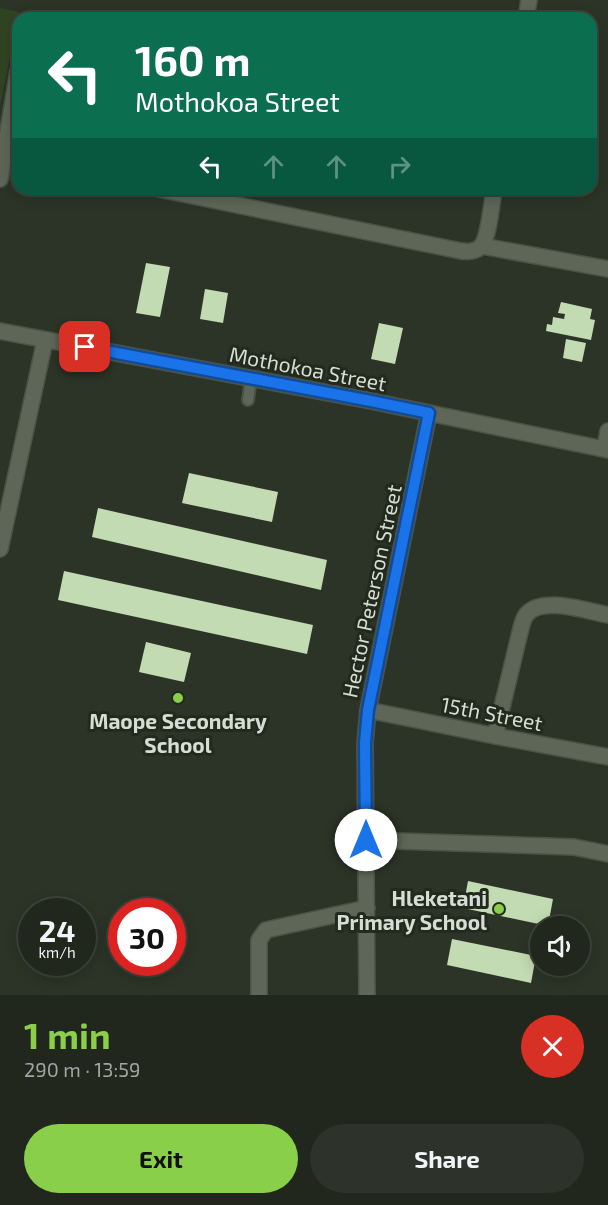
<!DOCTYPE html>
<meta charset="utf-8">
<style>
:root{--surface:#21271d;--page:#2d332a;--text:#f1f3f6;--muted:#a2a5a4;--line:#3e443b;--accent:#89cf49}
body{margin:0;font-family:"Exo 2",sans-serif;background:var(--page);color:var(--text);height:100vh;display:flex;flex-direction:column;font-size:22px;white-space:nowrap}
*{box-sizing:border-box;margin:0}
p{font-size:20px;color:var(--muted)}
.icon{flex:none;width:33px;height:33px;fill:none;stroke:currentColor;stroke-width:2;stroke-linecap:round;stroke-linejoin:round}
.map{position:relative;height:995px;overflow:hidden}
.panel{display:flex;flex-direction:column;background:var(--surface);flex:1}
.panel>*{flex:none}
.hud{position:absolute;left:12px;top:12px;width:585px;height:183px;border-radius:18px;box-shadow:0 3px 15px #0003,0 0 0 2px var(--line);background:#0b6e4f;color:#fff;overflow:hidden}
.controls{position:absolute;left:530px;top:916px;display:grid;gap:12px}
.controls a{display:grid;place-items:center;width:60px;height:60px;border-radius:50%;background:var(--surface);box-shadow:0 3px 15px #0003,0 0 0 2px var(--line);font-size:30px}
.speed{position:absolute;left:18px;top:898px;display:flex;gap:12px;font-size:30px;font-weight:700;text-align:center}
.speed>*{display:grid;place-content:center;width:78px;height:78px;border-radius:50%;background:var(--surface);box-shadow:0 3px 15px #0003,0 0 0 2px var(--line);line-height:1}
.speed small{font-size:15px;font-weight:400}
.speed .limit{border:9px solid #d22;background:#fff;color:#111}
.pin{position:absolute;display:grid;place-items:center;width:51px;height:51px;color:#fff;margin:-26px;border-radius:12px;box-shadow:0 3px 9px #0006}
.me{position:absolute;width:66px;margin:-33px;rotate:0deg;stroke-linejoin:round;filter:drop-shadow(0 0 4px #0008)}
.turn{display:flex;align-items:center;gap:21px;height:126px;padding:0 24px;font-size:27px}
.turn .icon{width:78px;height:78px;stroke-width:2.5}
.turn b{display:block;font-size:42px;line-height:51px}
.lanes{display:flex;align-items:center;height:57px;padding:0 24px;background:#0003;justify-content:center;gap:30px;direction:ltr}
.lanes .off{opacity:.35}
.round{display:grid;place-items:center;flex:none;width:63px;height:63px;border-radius:32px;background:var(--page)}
.head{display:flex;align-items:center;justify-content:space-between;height:102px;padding:0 24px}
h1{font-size:36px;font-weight:700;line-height:45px;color:var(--accent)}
.cta{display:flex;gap:12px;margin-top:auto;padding:12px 24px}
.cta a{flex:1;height:69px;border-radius:36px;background:var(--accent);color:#111;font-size:24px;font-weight:700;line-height:69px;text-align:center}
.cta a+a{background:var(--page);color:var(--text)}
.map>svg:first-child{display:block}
</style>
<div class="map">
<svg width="608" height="995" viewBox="0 0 608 995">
<rect width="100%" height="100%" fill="#2c3427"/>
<path fill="#314422" d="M0,8L19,12L0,106Z"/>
<path fill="#c3dbb2" d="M146,263L170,267L160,317L136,313Z
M205,289L228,293L223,323L200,319Z
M561,302L592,309L590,319L595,320L591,340L546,331L547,324L552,325L553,317L564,319L565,314L558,313Z
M379,323L403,328L395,364L371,359Z
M566,339L586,343L582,362L563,358Z
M189,473L278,492L272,522L182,503Z
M98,508L327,560L321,590L92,537Z
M64,571L313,625L307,654L58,600Z
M146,642L191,653L184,682L139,672Z
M468,881L553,899L548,926L463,908Z
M452,939L536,956L531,983L447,965Z"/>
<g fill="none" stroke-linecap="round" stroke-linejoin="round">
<defs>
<path id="service" d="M248,400L251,378"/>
<path id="pedestrian" d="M482,246L608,269
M366,840L574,847L608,854"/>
<path id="minor" d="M526,18L529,0
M0,156L18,160
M0,179L18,71
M159,189L461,251C469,252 477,252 482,245C489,235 492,202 494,189
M0,331L371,401L608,450
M605,449L608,431
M0,549L45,340
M368,710L495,736L608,757
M495,736L521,628C522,624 524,618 526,615C541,595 587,611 608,615
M259,995V940L266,930L367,908
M367,995L365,743L368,710L429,413"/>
</defs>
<use href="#service" stroke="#4b5246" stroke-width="14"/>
<use href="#pedestrian" stroke="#4b5246" stroke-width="18"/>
<use href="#minor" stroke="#4b5246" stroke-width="18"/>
<use href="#service" stroke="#5d6657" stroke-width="10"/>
<use href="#pedestrian" stroke="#5d6657" stroke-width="15"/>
<use href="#minor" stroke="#5d6657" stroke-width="15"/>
</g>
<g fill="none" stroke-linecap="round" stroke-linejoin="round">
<defs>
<path id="route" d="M85,347L371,401L429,413L368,710L365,743L366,840"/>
</defs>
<use href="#route" stroke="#114b97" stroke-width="15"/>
<use href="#route" stroke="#1a73e8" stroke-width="10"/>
</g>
<g fill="#89cf49" stroke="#222a1d" stroke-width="2">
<circle cx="178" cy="698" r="6"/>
<circle cx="499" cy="909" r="6"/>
</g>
<g text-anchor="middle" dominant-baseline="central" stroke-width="6" stroke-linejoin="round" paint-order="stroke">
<g font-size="21" fill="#d7ddd4" stroke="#222a1d">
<text transform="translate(308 368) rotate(11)">Mothokoa Street</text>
<text transform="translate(371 591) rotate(-78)">Hector Peterson Street</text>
<text transform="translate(492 713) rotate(11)">15th Street</text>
</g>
<g font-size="21" font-weight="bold" fill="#d7ddd4" stroke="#222a1d">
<text x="178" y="720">Maope Secondary<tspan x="178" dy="24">School</tspan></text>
<text x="487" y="897" text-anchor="end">Hleketani<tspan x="487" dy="24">Primary School</tspan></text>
</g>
</g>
</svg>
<div class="controls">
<a><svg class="icon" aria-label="sound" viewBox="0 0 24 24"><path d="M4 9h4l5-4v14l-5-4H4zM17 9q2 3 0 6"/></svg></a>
</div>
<div class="speed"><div>24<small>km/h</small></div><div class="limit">30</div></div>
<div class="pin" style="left:85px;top:347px;background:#d93025"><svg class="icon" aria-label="arrive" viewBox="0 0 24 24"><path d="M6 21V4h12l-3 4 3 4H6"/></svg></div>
<svg class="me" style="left:366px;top:840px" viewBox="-20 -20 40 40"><circle r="19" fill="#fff"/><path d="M0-13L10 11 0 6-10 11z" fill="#1a73e8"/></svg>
<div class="hud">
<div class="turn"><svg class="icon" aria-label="left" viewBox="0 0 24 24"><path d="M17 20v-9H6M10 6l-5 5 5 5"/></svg><div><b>160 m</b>Mothokoa Street</div></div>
<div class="lanes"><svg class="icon" aria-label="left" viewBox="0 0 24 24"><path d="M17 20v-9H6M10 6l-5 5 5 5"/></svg><svg class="icon off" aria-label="ahead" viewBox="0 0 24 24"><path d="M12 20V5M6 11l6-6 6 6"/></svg><svg class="icon off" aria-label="ahead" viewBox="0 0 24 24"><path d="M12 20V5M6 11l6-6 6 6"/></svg><svg class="icon off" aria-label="right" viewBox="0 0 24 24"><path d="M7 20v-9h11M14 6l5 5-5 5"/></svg></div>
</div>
</div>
<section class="panel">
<div class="head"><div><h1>1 min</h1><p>290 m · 13:59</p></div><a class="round" style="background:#d93025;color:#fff"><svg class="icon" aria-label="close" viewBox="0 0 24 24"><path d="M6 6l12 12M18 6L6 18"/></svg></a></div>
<div class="cta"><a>Exit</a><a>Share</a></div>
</section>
